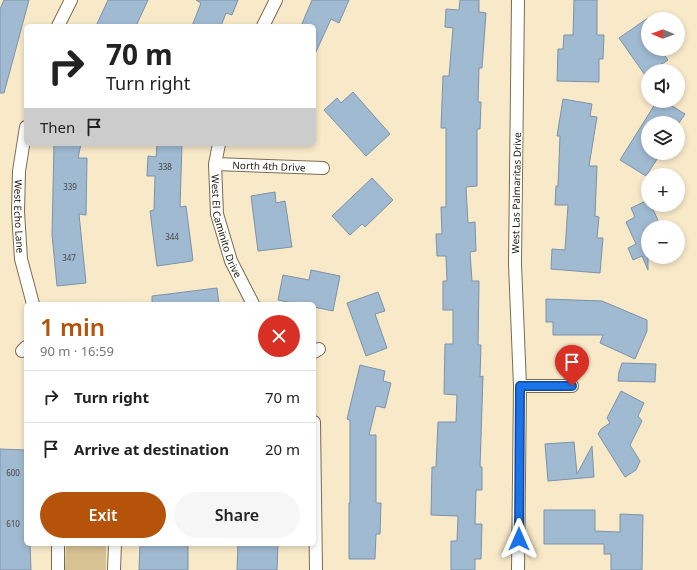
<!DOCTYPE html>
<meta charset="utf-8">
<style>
:root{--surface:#fff;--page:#f6f6f6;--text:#222;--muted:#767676;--line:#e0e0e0;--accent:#b45309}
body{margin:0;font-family:"Noto Sans",sans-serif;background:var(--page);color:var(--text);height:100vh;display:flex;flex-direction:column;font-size:15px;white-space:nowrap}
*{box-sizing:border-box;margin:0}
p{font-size:13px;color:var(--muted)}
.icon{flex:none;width:22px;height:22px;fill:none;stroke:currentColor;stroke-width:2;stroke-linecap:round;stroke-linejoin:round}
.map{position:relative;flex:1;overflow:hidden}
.sheet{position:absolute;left:24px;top:302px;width:292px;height:244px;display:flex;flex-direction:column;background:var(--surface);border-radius:6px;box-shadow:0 2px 6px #0003}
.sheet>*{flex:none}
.hud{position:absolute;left:24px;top:24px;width:292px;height:122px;border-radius:6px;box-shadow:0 2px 6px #0003;background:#fff;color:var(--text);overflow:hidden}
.needle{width:26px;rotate:271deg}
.buttons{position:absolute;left:641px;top:12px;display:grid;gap:8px}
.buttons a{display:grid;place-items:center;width:44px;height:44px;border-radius:50%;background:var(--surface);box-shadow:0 2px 6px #0003;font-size:20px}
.pin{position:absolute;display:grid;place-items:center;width:34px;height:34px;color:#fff;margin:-41px -17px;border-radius:50% 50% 50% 0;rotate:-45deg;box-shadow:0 0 4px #0007}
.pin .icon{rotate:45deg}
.me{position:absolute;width:44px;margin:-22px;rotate:0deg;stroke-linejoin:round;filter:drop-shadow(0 0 3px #0008)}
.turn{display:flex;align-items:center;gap:14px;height:84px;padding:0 16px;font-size:18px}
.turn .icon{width:52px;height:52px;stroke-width:2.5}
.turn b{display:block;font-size:28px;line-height:34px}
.then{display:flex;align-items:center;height:38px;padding:0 16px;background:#0003;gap:8px;font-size:15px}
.round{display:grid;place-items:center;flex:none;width:42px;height:42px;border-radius:21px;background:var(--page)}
.summary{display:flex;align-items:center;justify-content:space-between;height:68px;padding:0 16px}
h1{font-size:24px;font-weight:600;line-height:30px;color:var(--accent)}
.cta{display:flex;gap:8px;margin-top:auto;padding:8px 16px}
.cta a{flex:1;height:46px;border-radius:24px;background:var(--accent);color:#fff;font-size:16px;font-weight:600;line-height:46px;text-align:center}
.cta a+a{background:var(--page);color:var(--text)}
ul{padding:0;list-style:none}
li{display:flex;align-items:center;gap:12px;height:52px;padding:0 16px;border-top:1px solid var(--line)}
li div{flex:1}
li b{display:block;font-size:15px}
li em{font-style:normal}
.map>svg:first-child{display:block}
</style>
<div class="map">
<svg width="697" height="570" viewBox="0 0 697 570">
<rect width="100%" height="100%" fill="#f8e9c9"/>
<path fill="#d7c294" d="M66,544H106V570H65Z"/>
<path fill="#a0bad2" stroke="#7a93ab" d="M4,0H29L4,93H0V9Z
M108,0H148L136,26H96Z
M196,0H238L232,15L226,13L221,26H192L201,3Z
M312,0H349L339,23L331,19L314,56V26H301Z
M460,0H479V12L486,13L482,68H479L478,102H481L480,129H477V186L466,187L468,223L475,222L476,251L470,252L472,281H479L478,345H481L480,377L483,376L480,467H482V490H476L475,524H482L481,559H475V570H451V541H457L458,516L431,515L432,467H436L438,422H456L457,395L444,394L445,344H453V310H443V281H447L446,256H437L436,234H442L441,207H446V128H441L443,76H449L453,28L445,27L446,9L459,10Z
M574,0H597V35H604L603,59H599V82L557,81L558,49H563L564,35H573Z
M648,18V49H660L668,60L651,71H648V73L645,75L619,38Z
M353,92L390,134L366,156L324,110L337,98L341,103Z
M563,99L592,104L590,116L597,117L589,166H597L595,216L599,217L597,238H603L600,273L551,269L552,249L565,250L568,205H555L556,186H558L560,136H557Z
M657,101H664L685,114L679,123H648V153H661L646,176L620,160Z
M54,144H81L78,158H87L86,215L79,214L86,283L57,286L52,235Z
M157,144H182L180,207L186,206L193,260L192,261L157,266L150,211L154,210L155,176H147L148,156L156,157Z
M372,178L393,200L365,227L362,224L350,235L332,216Z
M275,192L276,203L285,201L292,247L258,251L251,196Z
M648,200V205H651L661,227H648V270L642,256L633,260L628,248L636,244L626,222L635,217L631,208Z
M311,270L340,276L333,311L314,307V304H298L278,300L283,275L309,280Z
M217,288L219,304H152V296Z
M378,292L385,311L375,314L387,348L366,356L347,303Z
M546,299L602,301L647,320V331L635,359L600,343L603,335H553V322H546Z
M622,363L656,364L655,382L618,381L619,372Z
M360,365L385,371L383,381L391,383L385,408L376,406L369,435H376V503H381L380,534H376L375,559H349V503H350V420L347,419Z
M621,391L644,403L638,416L642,421L630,445L640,461L636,470L625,477L598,434L601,429L610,423L607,418Z
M574,442L577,474L592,446L594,477L548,481L545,444Z
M0,449L26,450V544H30L31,570H0Z
M544,510H595V531L620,532V514L643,515L642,570H611V554H604V544H544Z
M140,544H188V570H139Z
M238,544H278L277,570H237Z"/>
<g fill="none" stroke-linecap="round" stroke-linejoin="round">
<defs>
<g id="street">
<path d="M518,0L515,264L520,386L518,570"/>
<path d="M58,26L71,0"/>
<path d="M263,26L276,0"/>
<path id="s1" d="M26,127L19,171L18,212L21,259L33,304"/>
<path id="s2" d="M219,144L215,164L217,214L231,261L253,304"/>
<path id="s3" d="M215,164L323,168"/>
<path d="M22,351L26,347"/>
<path d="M314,352L319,349"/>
<path d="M520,386H572"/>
<path d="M314,422L316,570"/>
<path d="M58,570V544"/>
<path d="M114,570L115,544"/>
</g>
</defs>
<use href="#street" stroke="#7a6c50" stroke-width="14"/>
<use href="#street" stroke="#fff" stroke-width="12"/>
</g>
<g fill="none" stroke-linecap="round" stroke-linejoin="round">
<defs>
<path id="route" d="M519,539L520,386H572"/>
</defs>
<use href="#route" stroke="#114b97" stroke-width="10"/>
<use href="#route" stroke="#1a73e8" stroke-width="7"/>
</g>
<g text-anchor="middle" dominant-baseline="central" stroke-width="3" stroke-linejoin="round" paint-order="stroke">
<g font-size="8" fill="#444744">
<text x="165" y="166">338</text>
<text x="70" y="186">339</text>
<text x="172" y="236">344</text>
<text x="69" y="257">347</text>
<text x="13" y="472">600</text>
<text x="13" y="523">610</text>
</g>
<g font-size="10" fill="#262115" stroke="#fff">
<text stroke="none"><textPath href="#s3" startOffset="54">North 4th Drive</textPath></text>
<text transform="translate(516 193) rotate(-89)">West Las Palmaritas Drive</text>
<text stroke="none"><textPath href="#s1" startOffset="90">West Echo Lane</textPath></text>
<text stroke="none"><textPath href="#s2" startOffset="84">West El Caminito Drive</textPath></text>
</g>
</g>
</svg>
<div class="buttons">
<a><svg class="needle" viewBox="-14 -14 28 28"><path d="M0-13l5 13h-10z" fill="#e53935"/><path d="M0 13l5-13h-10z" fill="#767676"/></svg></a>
<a><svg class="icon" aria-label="sound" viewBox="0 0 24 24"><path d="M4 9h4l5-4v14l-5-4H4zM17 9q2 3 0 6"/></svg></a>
<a><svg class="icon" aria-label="layers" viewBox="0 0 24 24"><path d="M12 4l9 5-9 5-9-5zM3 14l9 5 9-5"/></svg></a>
<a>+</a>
<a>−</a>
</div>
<div class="pin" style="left:572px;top:386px;background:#d93025"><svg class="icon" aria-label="arrive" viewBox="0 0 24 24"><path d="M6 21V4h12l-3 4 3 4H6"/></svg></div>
<svg class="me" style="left:519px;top:539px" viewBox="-20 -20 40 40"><path d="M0-17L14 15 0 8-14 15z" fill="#1a73e8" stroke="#fff" stroke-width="4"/></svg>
<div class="hud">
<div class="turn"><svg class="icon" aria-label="right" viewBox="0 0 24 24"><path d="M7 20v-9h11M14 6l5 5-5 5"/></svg><div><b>70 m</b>Turn right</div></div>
<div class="then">Then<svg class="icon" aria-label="arrive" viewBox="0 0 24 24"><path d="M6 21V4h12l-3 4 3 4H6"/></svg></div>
</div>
<section class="sheet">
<div class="summary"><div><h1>1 min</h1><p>90 m · 16:59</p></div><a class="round" style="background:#d93025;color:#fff"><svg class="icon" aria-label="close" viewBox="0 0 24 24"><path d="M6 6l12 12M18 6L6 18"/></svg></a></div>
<ul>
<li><svg class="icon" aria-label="right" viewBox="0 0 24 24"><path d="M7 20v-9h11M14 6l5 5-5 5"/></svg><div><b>Turn right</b></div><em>70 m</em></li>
<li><svg class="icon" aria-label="arrive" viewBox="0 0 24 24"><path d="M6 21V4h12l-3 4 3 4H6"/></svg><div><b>Arrive at destination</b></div><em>20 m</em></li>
</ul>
<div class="cta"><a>Exit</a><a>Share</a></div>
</section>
</div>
